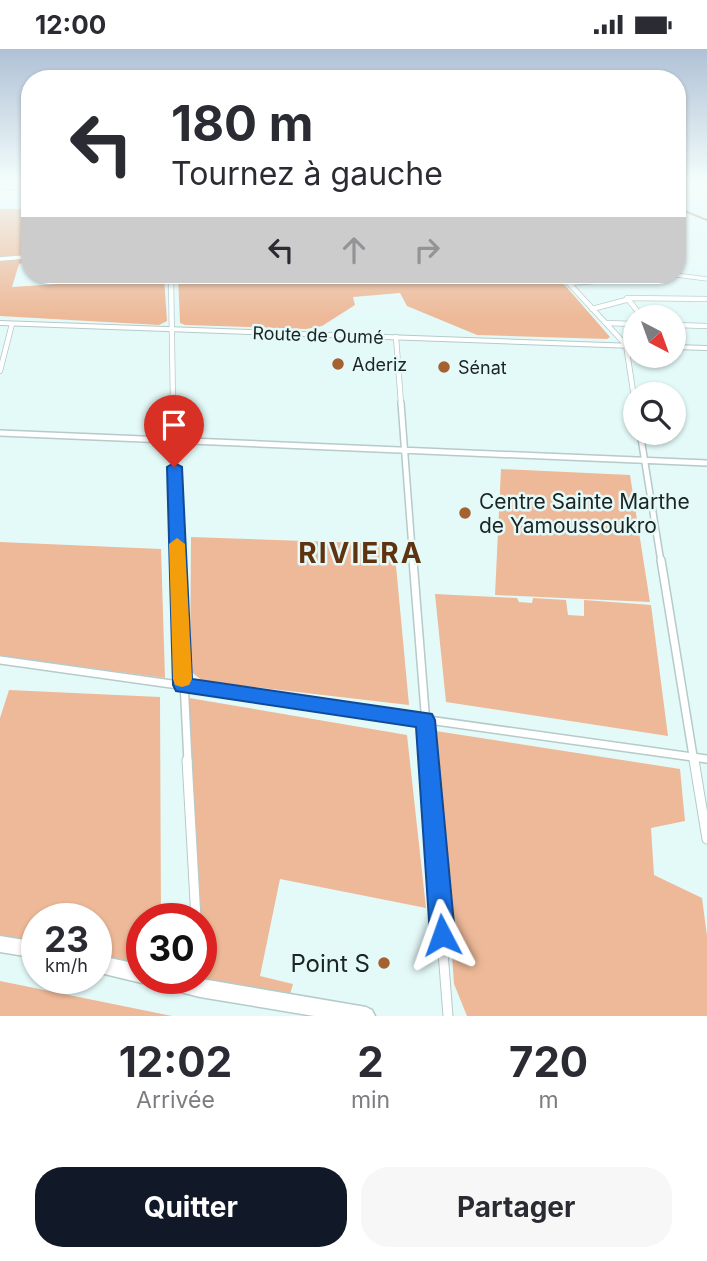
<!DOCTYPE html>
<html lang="fr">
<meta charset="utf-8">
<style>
:root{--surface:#fff;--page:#f7f7f7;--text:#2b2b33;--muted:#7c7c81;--accent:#111827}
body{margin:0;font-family:Inter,sans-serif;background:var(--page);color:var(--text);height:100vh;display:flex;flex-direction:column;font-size:26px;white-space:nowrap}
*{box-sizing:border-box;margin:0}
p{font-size:23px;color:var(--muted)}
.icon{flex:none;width:38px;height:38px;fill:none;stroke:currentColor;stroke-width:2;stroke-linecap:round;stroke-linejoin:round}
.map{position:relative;height:967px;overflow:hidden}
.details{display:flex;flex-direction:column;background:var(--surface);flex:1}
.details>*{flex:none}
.top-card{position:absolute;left:21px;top:21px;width:665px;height:214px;border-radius:28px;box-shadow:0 2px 5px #0004;background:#fff;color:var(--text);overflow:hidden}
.needle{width:46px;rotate:139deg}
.tools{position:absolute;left:623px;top:256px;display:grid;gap:14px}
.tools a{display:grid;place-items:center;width:63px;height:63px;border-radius:50%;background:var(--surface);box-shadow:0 2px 5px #0004;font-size:35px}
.speed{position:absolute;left:21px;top:854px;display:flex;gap:14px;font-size:35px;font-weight:700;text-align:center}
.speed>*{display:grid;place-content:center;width:91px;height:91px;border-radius:50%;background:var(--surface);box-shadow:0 2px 5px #0004;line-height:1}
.speed small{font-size:18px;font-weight:400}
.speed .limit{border:10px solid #d22;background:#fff;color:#111}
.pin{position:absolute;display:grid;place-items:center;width:60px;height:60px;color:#fff;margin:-72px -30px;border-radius:50% 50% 50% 0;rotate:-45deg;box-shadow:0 0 7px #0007}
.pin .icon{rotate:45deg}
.me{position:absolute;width:77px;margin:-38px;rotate:356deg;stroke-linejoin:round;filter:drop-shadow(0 0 5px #0008)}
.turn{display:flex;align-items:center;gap:24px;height:147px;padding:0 35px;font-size:32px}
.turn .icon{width:91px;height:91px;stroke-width:2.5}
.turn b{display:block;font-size:49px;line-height:60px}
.lanes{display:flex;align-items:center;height:66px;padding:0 35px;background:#0003;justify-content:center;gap:35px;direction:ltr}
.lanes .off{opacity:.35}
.eta{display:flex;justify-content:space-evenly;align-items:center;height:119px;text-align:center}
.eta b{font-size:42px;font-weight:700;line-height:49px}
.action{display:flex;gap:14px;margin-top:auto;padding:14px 35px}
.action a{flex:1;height:80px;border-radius:28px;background:var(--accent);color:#fff;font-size:28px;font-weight:700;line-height:80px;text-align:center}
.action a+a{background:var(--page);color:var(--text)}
.status{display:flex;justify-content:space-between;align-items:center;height:49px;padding:0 35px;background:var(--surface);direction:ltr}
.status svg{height:19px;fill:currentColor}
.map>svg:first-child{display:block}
</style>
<div class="status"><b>12:00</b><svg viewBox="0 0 49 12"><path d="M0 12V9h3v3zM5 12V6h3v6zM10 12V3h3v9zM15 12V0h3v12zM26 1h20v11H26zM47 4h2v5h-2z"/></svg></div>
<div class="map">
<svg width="707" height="967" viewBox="0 0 707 967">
<rect width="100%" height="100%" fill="#e4faf9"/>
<path fill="#edb998" d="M0,160H30V183L24,202L27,205L25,213L19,215L12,238L164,228L167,272L159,276L0,267Z
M178,226H556L610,288L607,290L477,286L407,257L400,244L353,248L355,256L322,277L306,280L185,276L180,274Z
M501,420L630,426L650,553L495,546Z
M191,488L394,495L409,656L203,632L190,622Z
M0,493L161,500L165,629L0,607Z
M435,545L517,549L519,553L532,554L533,549L566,551L568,566L584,567V551L651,556L668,687L446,653Z
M9,641L160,648L161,870H142V917L96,909V870H37V898L0,891V669Z
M189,649L407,686L426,859L280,830L260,927L293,935L288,952L202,937L201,870H199Z
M436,682L680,720L685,772L651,779L654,826L702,849L707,887V967H467L454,935Z
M0,932L172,967H0Z"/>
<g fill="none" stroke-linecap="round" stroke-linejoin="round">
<path stroke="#b99f8e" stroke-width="2" d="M677,159L707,171"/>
<defs>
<path id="minor-far4" d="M0,138L30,139
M0,210L25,208
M171,226V232
M562,226L567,232
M676,226L707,230
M599,232L667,226"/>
<path id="minor-far3" d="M171,230L173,355
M565,230L626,296L635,355
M569,234L621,230
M592,260L626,251
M642,268L627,249L707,250
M606,274L635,275
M674,276L707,277
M396,288L401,355
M0,322L12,275"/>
<path id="minor-far2" d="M173,354L178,513
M401,354L413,513
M640,383L661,513
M0,384L707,414"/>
<path id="minor-far1" d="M178,511L188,713
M413,511L429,713
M661,511L694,713
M0,611L707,710"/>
<path id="minor" d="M187,711L196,870
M428,711L448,967
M694,711L707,790"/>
<path id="secondary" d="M0,272L635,295V299L0,276Z
M674,296L707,297V301L674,300Z"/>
<path id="trunk" d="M0,887L37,893V909L0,903Z
M96,906L142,916V929H149L148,931L142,934L96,923Z
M153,929H196L366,958L372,961L375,967H314L200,948L161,938L155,935Z"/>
</defs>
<use href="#minor-far4" stroke="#b5cac9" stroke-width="5"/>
<use href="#minor-far3" stroke="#b5cac9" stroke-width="6"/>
<use href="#minor-far2" stroke="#b5cac9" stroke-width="8"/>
<use href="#minor-far1" stroke="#b5cac9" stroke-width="10"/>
<use href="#minor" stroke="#b5cac9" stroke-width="11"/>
<use href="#secondary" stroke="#b5cac9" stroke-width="2"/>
<use href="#trunk" stroke="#b5cac9" stroke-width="3"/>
<use href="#minor-far4" stroke="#fff" stroke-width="3.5"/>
<use href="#minor-far3" stroke="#fff" stroke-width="4.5"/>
<use href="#minor-far2" stroke="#fff" stroke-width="5"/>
<use href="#minor-far1" stroke="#fff" stroke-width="7"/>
<use href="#minor" stroke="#fff" stroke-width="9"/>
<use href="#secondary" fill="#fff" fill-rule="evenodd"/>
<use href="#trunk" fill="#fff" fill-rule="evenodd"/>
</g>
<linearGradient id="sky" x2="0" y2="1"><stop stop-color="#b0c1d6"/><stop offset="0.49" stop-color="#f3fdfc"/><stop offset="1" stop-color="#f3fdfc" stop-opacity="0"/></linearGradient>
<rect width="707" height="269" fill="url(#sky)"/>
<path fill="#1a73e8" stroke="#114b97" stroke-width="2" d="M174,414L182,418L192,630L432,665L435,671L455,886L451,895L442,899L433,895L430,886L416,678L176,642L173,636L167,418Z"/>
<path fill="#f59e0b" d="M177,489L185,495L192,630L189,636L182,638L175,636L173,630L169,495Z"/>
<g fill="#a56231" stroke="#e4faf9" stroke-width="2.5">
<circle cx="338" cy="315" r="7"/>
<circle cx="444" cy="318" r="7"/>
<circle cx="465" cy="464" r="7"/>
<circle cx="384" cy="914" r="7"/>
</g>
<g text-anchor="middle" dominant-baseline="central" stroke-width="5" stroke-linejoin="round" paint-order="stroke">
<g font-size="18" fill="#1c2424" stroke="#e4faf9">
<text transform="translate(318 286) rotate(2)">Route de Oumé</text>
</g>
<g font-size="18" fill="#1c2424" stroke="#e4faf9" text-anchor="start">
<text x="352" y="315">Aderiz</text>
<text x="458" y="318">Sénat</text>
</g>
<g font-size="21" fill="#1c2424" stroke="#e4faf9" text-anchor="start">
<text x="479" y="452">Centre Sainte Marthe<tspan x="479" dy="24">de Yamoussoukro</tspan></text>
</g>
<g font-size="24" fill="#1c2424" stroke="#e4faf9" text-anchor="end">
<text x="370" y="914">Point S</text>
</g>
<g font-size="28" font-weight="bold" letter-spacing="2" fill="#5f330f" stroke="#e4faf9">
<text x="361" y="504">RIVIERA</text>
</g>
</g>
</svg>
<div class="tools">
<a><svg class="needle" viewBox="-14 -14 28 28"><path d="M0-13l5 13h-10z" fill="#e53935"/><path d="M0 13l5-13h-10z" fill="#7c7c81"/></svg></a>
<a><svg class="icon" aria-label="search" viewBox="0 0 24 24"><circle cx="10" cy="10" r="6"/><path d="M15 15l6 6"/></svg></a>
</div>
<div class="speed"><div>23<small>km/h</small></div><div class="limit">30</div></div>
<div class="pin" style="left:174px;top:418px;background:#d93025"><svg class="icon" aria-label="arrive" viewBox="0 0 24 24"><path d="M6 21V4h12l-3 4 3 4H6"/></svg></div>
<svg class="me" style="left:442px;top:886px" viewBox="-20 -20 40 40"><path d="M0-17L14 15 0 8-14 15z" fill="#1a73e8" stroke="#fff" stroke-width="4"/></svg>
<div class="top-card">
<div class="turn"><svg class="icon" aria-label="left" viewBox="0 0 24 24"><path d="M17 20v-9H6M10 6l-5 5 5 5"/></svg><div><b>180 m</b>Tournez à gauche</div></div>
<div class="lanes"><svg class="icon" aria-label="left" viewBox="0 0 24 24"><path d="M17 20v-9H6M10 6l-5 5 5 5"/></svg><svg class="icon off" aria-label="ahead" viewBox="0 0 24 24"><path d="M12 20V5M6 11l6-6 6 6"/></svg><svg class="icon off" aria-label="right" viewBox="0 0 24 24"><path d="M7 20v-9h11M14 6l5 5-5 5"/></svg></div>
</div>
</div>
<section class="details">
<div class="eta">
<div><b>12:02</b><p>Arrivée</p></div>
<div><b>2</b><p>min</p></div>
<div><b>720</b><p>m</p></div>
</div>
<div class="action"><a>Quitter</a><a>Partager</a></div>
</section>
